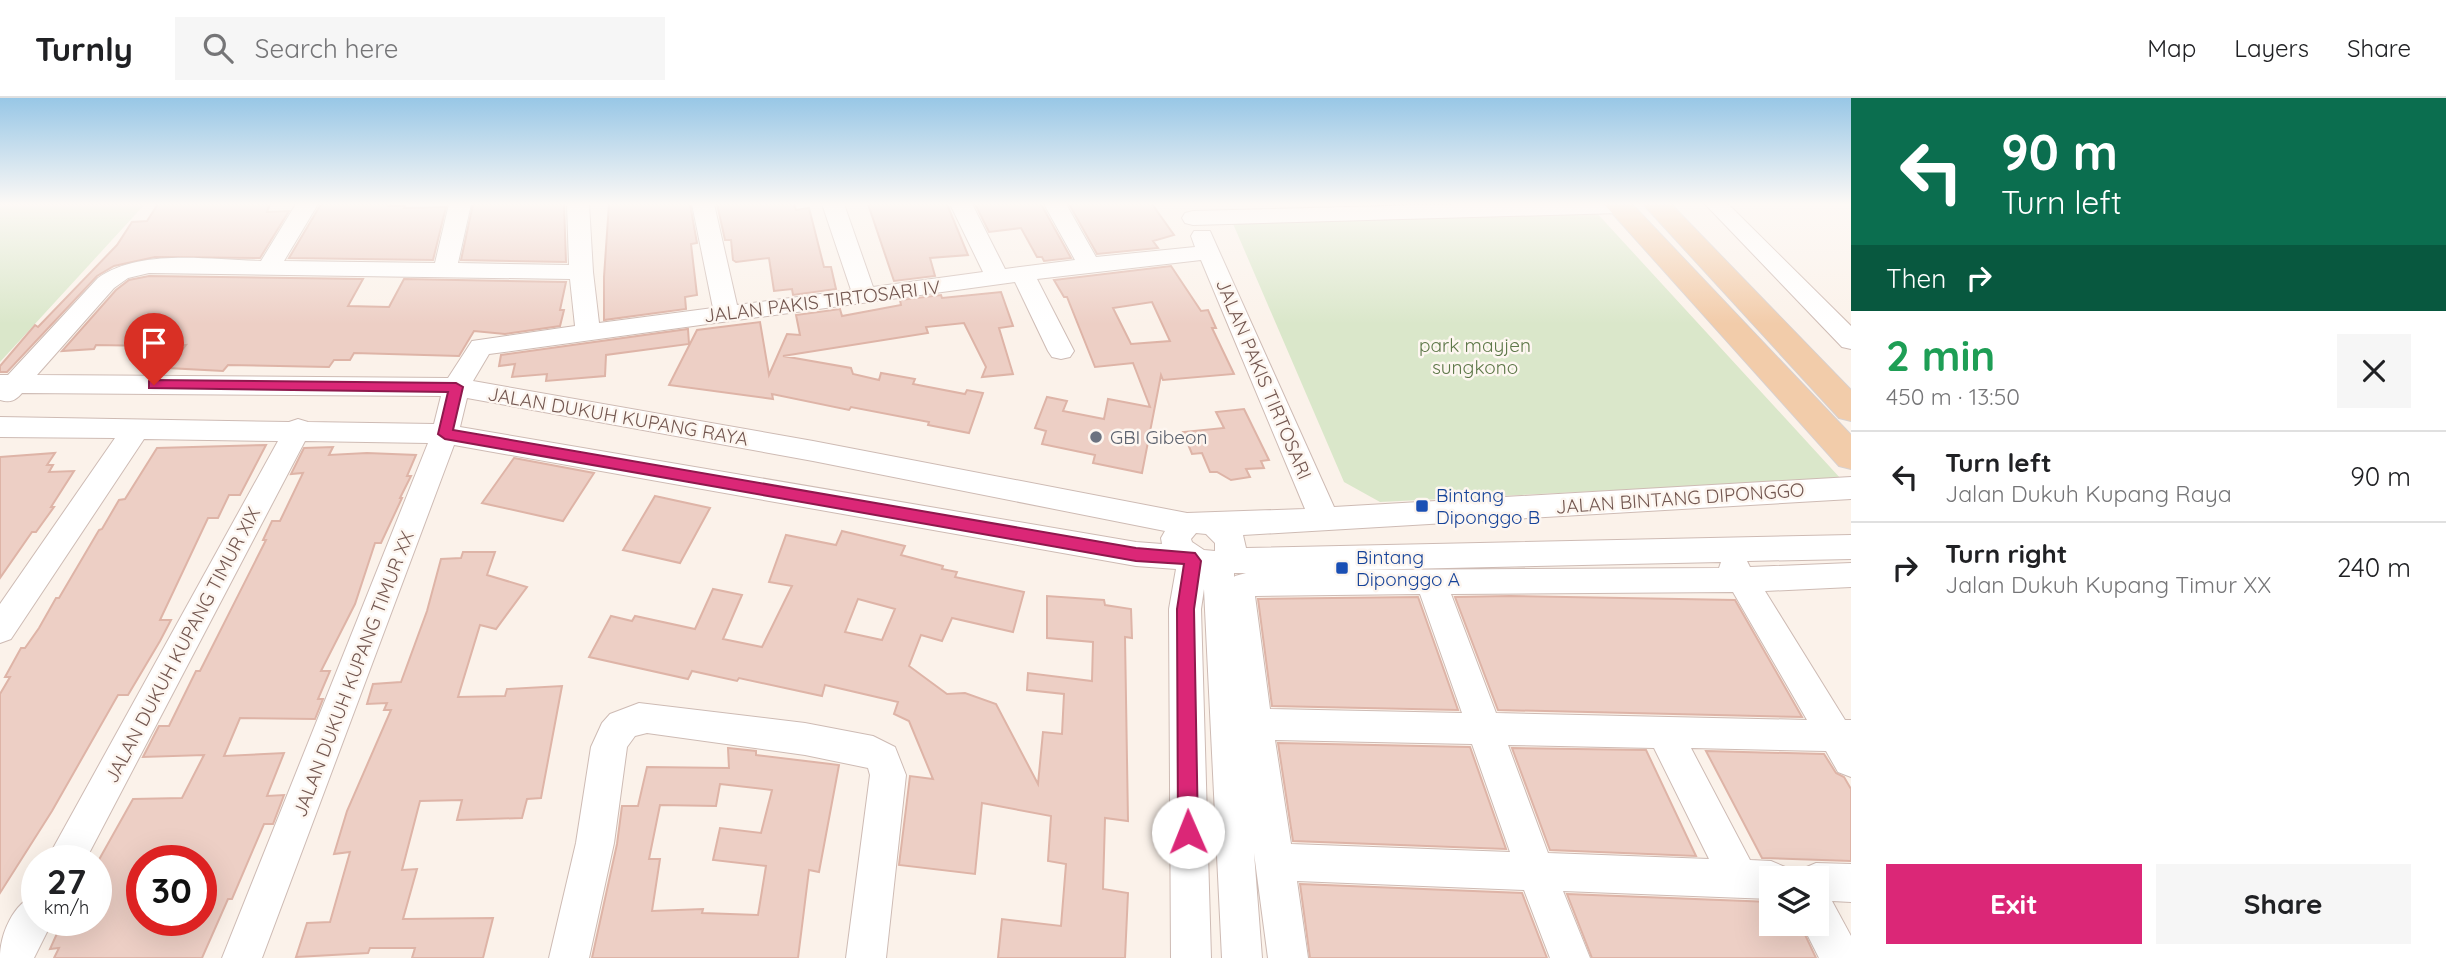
<!DOCTYPE html>
<meta charset="utf-8">
<style>
:root{--surface:#fff;--page:#f6f6f6;--text:#202124;--muted:#757577;--line:#e0e0e0;--accent:#db2777}
body{margin:0;font-family:Quicksand,sans-serif;background:var(--page);color:var(--text);height:100vh;display:flex;flex-direction:column;font-size:26px;white-space:nowrap}
*{box-sizing:border-box;margin:0}
p{font-size:23px;color:var(--muted)}
.icon{flex:none;width:38px;height:38px;fill:none;stroke:currentColor;stroke-width:2;stroke-linecap:round;stroke-linejoin:round}
.map{position:relative;flex:1;overflow:hidden}
.sheet{display:flex;flex-direction:column;background:var(--surface);width:595px}
.sheet>*{flex:none}
.guide{background:#0b6e4f;color:#fff;overflow:hidden}
.fabs{position:absolute;left:1759px;top:768px;display:grid;gap:14px}
.fabs a{display:grid;place-items:center;width:70px;height:70px;border-radius:0px;background:var(--surface);box-shadow:0 7px 28px #0002;font-size:35px}
.speed{position:absolute;left:21px;top:747px;display:flex;gap:14px;font-size:35px;font-weight:700;text-align:center}
.speed>*{display:grid;place-content:center;width:91px;height:91px;border-radius:50%;background:var(--surface);box-shadow:0 7px 28px #0002;line-height:1}
.speed small{font-size:18px;font-weight:400}
.speed .limit{border:10px solid #d22;background:#fff;color:#111}
.pin{position:absolute;display:grid;place-items:center;width:60px;height:60px;color:#fff;margin:-72px -30px;border-radius:50% 50% 50% 0;rotate:-45deg;box-shadow:0 0 7px #0007}
.pin .icon{rotate:45deg}
.me{position:absolute;width:77px;margin:-38px;rotate:359deg;stroke-linejoin:round;filter:drop-shadow(0 0 5px #0008)}
.turn{display:flex;align-items:center;gap:24px;height:147px;padding:0 35px;font-size:32px}
.turn .icon{width:91px;height:91px;stroke-width:2.5}
.turn b{display:block;font-size:49px;line-height:60px}
.then{display:flex;align-items:center;height:66px;padding:0 35px;background:#0003;gap:14px;font-size:26px}
.round{display:grid;place-items:center;flex:none;width:74px;height:74px;border-radius:0px;background:var(--page)}
.headline{display:flex;align-items:center;justify-content:space-between;height:119px;padding:0 35px}
h1{font-size:42px;font-weight:800;line-height:52px;color:#1e9e55}
.cta{display:flex;gap:14px;margin-top:auto;padding:14px 35px}
.cta a{flex:1;height:80px;border-radius:0px;background:var(--accent);color:#fff;font-size:28px;font-weight:800;line-height:80px;text-align:center}
.cta a+a{background:var(--page);color:var(--text)}
ul{padding:0;list-style:none}
li{display:flex;align-items:center;gap:21px;height:91px;padding:0 35px;border-top:2px solid var(--line)}
li div{flex:1}
li b{display:block;font-size:26px}
li em{font-style:normal}
header{display:flex;align-items:center;gap:42px;box-sizing:border-box;height:98px;padding:0 35px;background:var(--surface);border-bottom:2px solid var(--line)}
header strong{font-size:33px}
nav{display:flex;gap:38px;margin-inline-start:auto;font-size:24px}
.search{width:490px;height:63px;background:var(--page);display:flex;align-items:center;gap:18px;box-sizing:border-box;padding:0 24px;border-radius:0px;color:var(--muted);font-size:26px}
main{display:flex;flex:1;min-height:0}
.map>svg:first-child{display:block}
</style>
<header>
<strong>Turnly</strong>
<div class="search"><svg class="icon" aria-label="search" viewBox="0 0 24 24"><circle cx="10" cy="10" r="6"/><path d="M15 15l6 6"/></svg>Search here</div>
<nav><a>Map</a><a>Layers</a><a>Share</a></nav>
</header>
<main>
<div class="map">
<svg width="1851" height="860" viewBox="0 0 1851 860">
<rect width="100%" height="100%" fill="#fbf2ea"/>
<path fill="#dae7ca" d="M0,106H145L0,264Z
M1595,113L1841,381L1380,404L1344,384L1231,121Z"/>
<path fill="#edcfc5" stroke="#deb4a7" stroke-width="2" fill-rule="evenodd" d="M158,106H270L267,114L289,113L260,160L155,159L114,168L97,178L7,274H0V268L35,227L38,229L117,147L132,124L147,123Z
M321,106H390L389,108H405L404,110L446,109L433,162L289,160Z
M473,106H564L566,164L461,162Z
M609,106H690L697,145L691,146L697,197L685,199L686,211L604,222V179Z
M717,106H794L796,112L809,110L824,169H831L836,191L793,197L792,191L774,193L769,160L736,164L733,162L731,142H725Z
M868,106H947L968,157L930,160L935,178L894,183Z
M975,106H1041L1071,160L1044,163L1042,159H1037L1021,130L989,134Z
M1069,106H1152L1174,137L1153,143L1158,150L1097,156Z
M1171,168L1201,213L1208,212L1216,230H1212L1234,276L1163,282L1161,277L1142,375L1093,365L1095,357L1042,346L1046,333L1035,330L1047,299L1067,303L1063,313L1104,321L1108,301L1150,309L1133,265L1095,269L1067,199H1064L1054,182ZM1152,204L1170,243L1131,246L1113,210Z
M149,178L363,181L348,208L389,209L404,181L566,184L560,212H564L560,228L505,236L474,233L459,258L354,255L350,262H334L329,269L228,267L223,273L168,270L186,247L151,250L152,248L96,247L94,251L62,253L116,192L129,182Z
M1001,194L1013,228L999,230L1013,276L982,279L986,269L964,225L926,229L928,235L783,258L851,270L853,276L879,282L881,275L915,281L913,286L965,296L967,292L983,295L969,335L928,327L929,324L851,309L849,312L772,296L773,301L669,287L697,232L760,224L769,277L787,236L800,237L796,217L840,211L842,218L901,207L900,202L941,197L942,200Z
M688,231L689,246L606,257L605,278L546,283L547,276L512,279L515,266L499,268L501,257Z
M1244,311L1269,362L1261,363L1264,370L1246,371L1250,379L1231,382L1217,374H1210L1202,355L1192,356L1183,334L1224,330L1216,314Z
M266,347L240,397H229L218,420H208L160,522H171L160,543L128,597H118L52,713L0,795V596L10,579H5L21,550H25L39,530L56,500H59L99,432L102,431L119,402L125,401L157,350Z
M333,349L329,357L367,355L416,357L407,378H411L400,400H402L381,445H375L355,506L321,573H330L318,601H323L315,621L240,620L224,658L284,655L267,698L284,697L273,726H264L232,801H228L202,860H54L59,850L50,851L63,822H96V767L133,701L182,700L204,657L143,659L159,628H169L196,573H200L266,442H263L272,423H280L303,375L291,376L304,350ZM142,763H201V822H142Z
M55,355L47,367H53L49,374L74,373L51,409H54L36,434H32L0,480V359Z
M514,360L594,375L563,423L482,405Z
M655,398L710,410L680,465L623,452Z
M842,433L905,448L901,457L943,468L942,471L957,474L955,479L1024,494L1013,534L952,520L942,543L921,537L909,568L947,596L965,595L996,606L1038,686L1043,634L1062,636L1064,596L1027,592L1028,575L1092,583L1093,544L1047,540V498L1104,502L1105,507L1131,511L1132,540L1125,539L1128,723L1105,720L1103,791L1128,795L1125,860H998L1002,821L1061,828L1066,766L1048,763L1051,718L982,705L975,776L899,767L910,678L933,681L909,623L894,616L898,604L825,587L822,598L739,580L737,583L692,573L688,581L589,559L611,518L632,523L635,518L695,531L713,491L742,497L723,541L762,549L792,488L769,484L786,437L836,447ZM858,501L895,511L882,542L845,534Z
M463,454H495L487,477L527,489L496,531L480,527L458,599L505,598L507,591L562,588L541,700L527,701L522,720L457,722L462,702L420,703L402,772L417,771L403,821L493,820L483,860H412L415,850H370L368,855L296,859L307,825L330,824L350,754L334,756L347,713L391,612H384L387,605L367,606L373,586L401,584L427,513L441,461L461,460Z
M1510,498L1735,502L1802,619L1498,612L1455,499Z
M1418,499L1458,612L1272,608L1258,501Z
M1278,645L1470,649L1506,751L1293,743Z
M728,650L756,653V657L839,667L819,774L809,772L798,860H592L617,746L622,708H638L647,669L729,670ZM720,686L772,692L761,735L720,730L713,762L766,768L758,817L702,815L703,811L652,813L660,761H649L660,707L716,708Z
M1512,650L1646,652L1696,758L1550,752Z
M1706,653L1824,656L1836,675L1844,679L1851,691V763L1762,760Z
M1300,786L1522,795L1547,860H1310Z
M1567,796L1771,804V826H1800L1816,860H1592Z"/>
<g fill="none" stroke-linecap="round" stroke-linejoin="round">
<defs>
<path id="minor" d="M296,106H318L284,163L435,165L449,106H471L458,165L569,167L567,106H589L593,174L599,225L713,210L692,106H714L737,207L851,192L822,106H844L873,189L983,174L950,106H972L1005,171L1075,162L1044,106H1066L1096,159L1195,149L1191,138L1194,133H1210L1334,409L1851,379V401L1243,437L1246,450L1851,437V461L1747,463L1750,469L1851,465V489L1765,493L1845,622H1851V679L1838,674L1826,653L1691,650L1750,762L1771,763L1785,769L1790,780H1771V801L1563,793L1590,860H1550L1524,792L1297,783L1308,860H1268L1254,755L1262,860H1222L1204,491L1201,511L1211,860H1171L1169,511L1176,471L1136,468L454,347L262,860H222L428,345L305,343L85,763H46L278,343L144,341L11,541L0,545V506L115,340L0,339V319L289,324L298,321L308,324L434,326L441,298L22,295C15,303 10,305 0,302V277H8L98,180C140,150 211,162 261,163ZM1201,162L1305,411L1187,415L813,343L473,283L489,256L1015,184L1048,253L1052,259L1061,261L1070,259L1074,253L1037,181ZM149,175L570,181L575,228L472,243L448,280L37,277L114,190L128,180ZM467,300L813,363L1165,433L1161,440L1162,446L1136,444L460,329ZM1196,435L1206,436L1215,445V453L1204,452L1192,444L1191,441ZM1721,464L1719,470L1358,472ZM1246,475L1235,478L1234,479V475ZM1733,494L1807,622L1496,615L1451,496ZM1420,496L1462,615L1270,611L1255,498ZM1275,642L1472,646L1510,754L1291,746ZM1508,647L1654,650L1709,761L1548,755Z
M1464,106H1628L1630,108L1627,113L1619,115L1193,127L1185,125L1182,120L1185,115L1193,113Z
M1705,106H1728L1851,228V251L1842,249Z
M639,605L805,625L873,638L895,649L906,677L886,860H846L870,677L868,670L805,657L647,635L635,638L627,649L614,745L589,860H549L576,745L591,649L602,625L610,616Z
M1816,765L1851,766V804L1832,803L1851,838V860H1819L1802,826H1816V780H1798L1802,771Z
M37,796V822H53L34,860H0C0,836 13,805 37,796Z"/>
<path id="major" d="M1604,106H1632L1851,337V371L1839,368Z
M1643,106H1671L1851,292V323L1839,320Z"/>
</defs>
<use href="#minor" stroke="#cebbb4" stroke-width="2"/>
<use href="#major" stroke="#d8d0ce" stroke-width="2"/>
<use href="#minor" fill="#fff" fill-rule="evenodd"/>
<use href="#major" fill="#f2ccaa" fill-rule="evenodd"/>
</g>
<linearGradient id="sky" x2="0" y2="1"><stop stop-color="#98c7e6"/><stop offset="0.47" stop-color="#fdf9f6"/><stop offset="1" stop-color="#fdf9f6" stop-opacity="0"/></linearGradient>
<rect width="1851" height="226" fill="url(#sky)"/>
<path fill="#db2777" stroke="#8e194d" stroke-width="2" d="M154,282L456,285L463,289L453,332L1136,450L1195,455L1201,463L1194,511L1198,734L1195,741L1188,743L1181,741L1178,734L1177,511L1184,466L1136,463L445,341L438,336L448,294L149,290V283Z"/>
<circle fill="#6b7280" stroke="#fdf6f0" stroke-width="2.5" cx="1096" cy="339" r="7"/>
<g fill="#1a4fb4" stroke="#fdf6f0" stroke-width="2.5">
<rect x="1415" y="401" width="14" height="14" rx="3.5"/>
<rect x="1335" y="463" width="14" height="14" rx="3.5"/>
</g>
<g text-anchor="middle" dominant-baseline="central" stroke-width="5" stroke-linejoin="round" paint-order="stroke">
<g font-size="19" fill="#735750" stroke="#fdf6f0">
<text transform="translate(822 203) rotate(-7)">JALAN PAKIS TIRTOSARI IV</text>
<text transform="translate(1264 281) rotate(67)">JALAN PAKIS TIRTOSARI</text>
<text transform="translate(618 318) rotate(10)">JALAN DUKUH KUPANG RAYA</text>
<text transform="translate(1680 400) rotate(-4)">JALAN BINTANG DIPONGGO</text>
<text transform="translate(182 547) rotate(-62)">JALAN DUKUH KUPANG TIMUR XIX</text>
<text transform="translate(353 576) rotate(-69)">JALAN DUKUH KUPANG TIMUR XX</text>
</g>
<g font-size="19" fill="#5e7849" stroke="#fdf6f0">
<text x="1475" y="247">park mayjen<tspan x="1475" dy="22">sungkono</tspan></text>
</g>
<g font-size="19" fill="#5b616d" stroke="#fdf6f0" text-anchor="start">
<text x="1110" y="339">GBI Gibeon</text>
</g>
<g font-size="19" fill="#164399" stroke="#fdf6f0" text-anchor="start">
<text x="1436" y="397">Bintang<tspan x="1436" dy="22">Diponggo B</tspan></text>
<text x="1356" y="459">Bintang<tspan x="1356" dy="22">Diponggo A</tspan></text>
</g>
</g>
</svg>
<div class="fabs">
<a><svg class="icon" aria-label="layers" viewBox="0 0 24 24"><path d="M12 4l9 5-9 5-9-5zM3 14l9 5 9-5"/></svg></a>
</div>
<div class="speed"><div>27<small>km/h</small></div><div class="limit">30</div></div>
<div class="pin" style="left:154px;top:287px;background:#d93025"><svg class="icon" aria-label="arrive" viewBox="0 0 24 24"><path d="M6 21V4h12l-3 4 3 4H6"/></svg></div>
<svg class="me" style="left:1188px;top:734px" viewBox="-20 -20 40 40"><circle r="19" fill="#fff"/><path d="M0-13L10 11 0 6-10 11z" fill="#db2777"/></svg>
</div>
<section class="sheet">
<div class="guide">
<div class="turn"><svg class="icon" aria-label="left" viewBox="0 0 24 24"><path d="M17 20v-9H6M10 6l-5 5 5 5"/></svg><div><b>90 m</b>Turn left</div></div>
<div class="then">Then<svg class="icon" aria-label="right" viewBox="0 0 24 24"><path d="M7 20v-9h11M14 6l5 5-5 5"/></svg></div>
</div>
<div class="headline"><div><h1>2 min</h1><p>450 m · 13:50</p></div><a class="round"><svg class="icon" aria-label="close" viewBox="0 0 24 24"><path d="M6 6l12 12M18 6L6 18"/></svg></a></div>
<ul>
<li><svg class="icon" aria-label="left" viewBox="0 0 24 24"><path d="M17 20v-9H6M10 6l-5 5 5 5"/></svg><div><b>Turn left</b><p>Jalan Dukuh Kupang Raya</p></div><em>90 m</em></li>
<li><svg class="icon" aria-label="right" viewBox="0 0 24 24"><path d="M7 20v-9h11M14 6l5 5-5 5"/></svg><div><b>Turn right</b><p>Jalan Dukuh Kupang Timur XX</p></div><em>240 m</em></li>
</ul>
<div class="cta"><a>Exit</a><a>Share</a></div>
</section>
</main>
